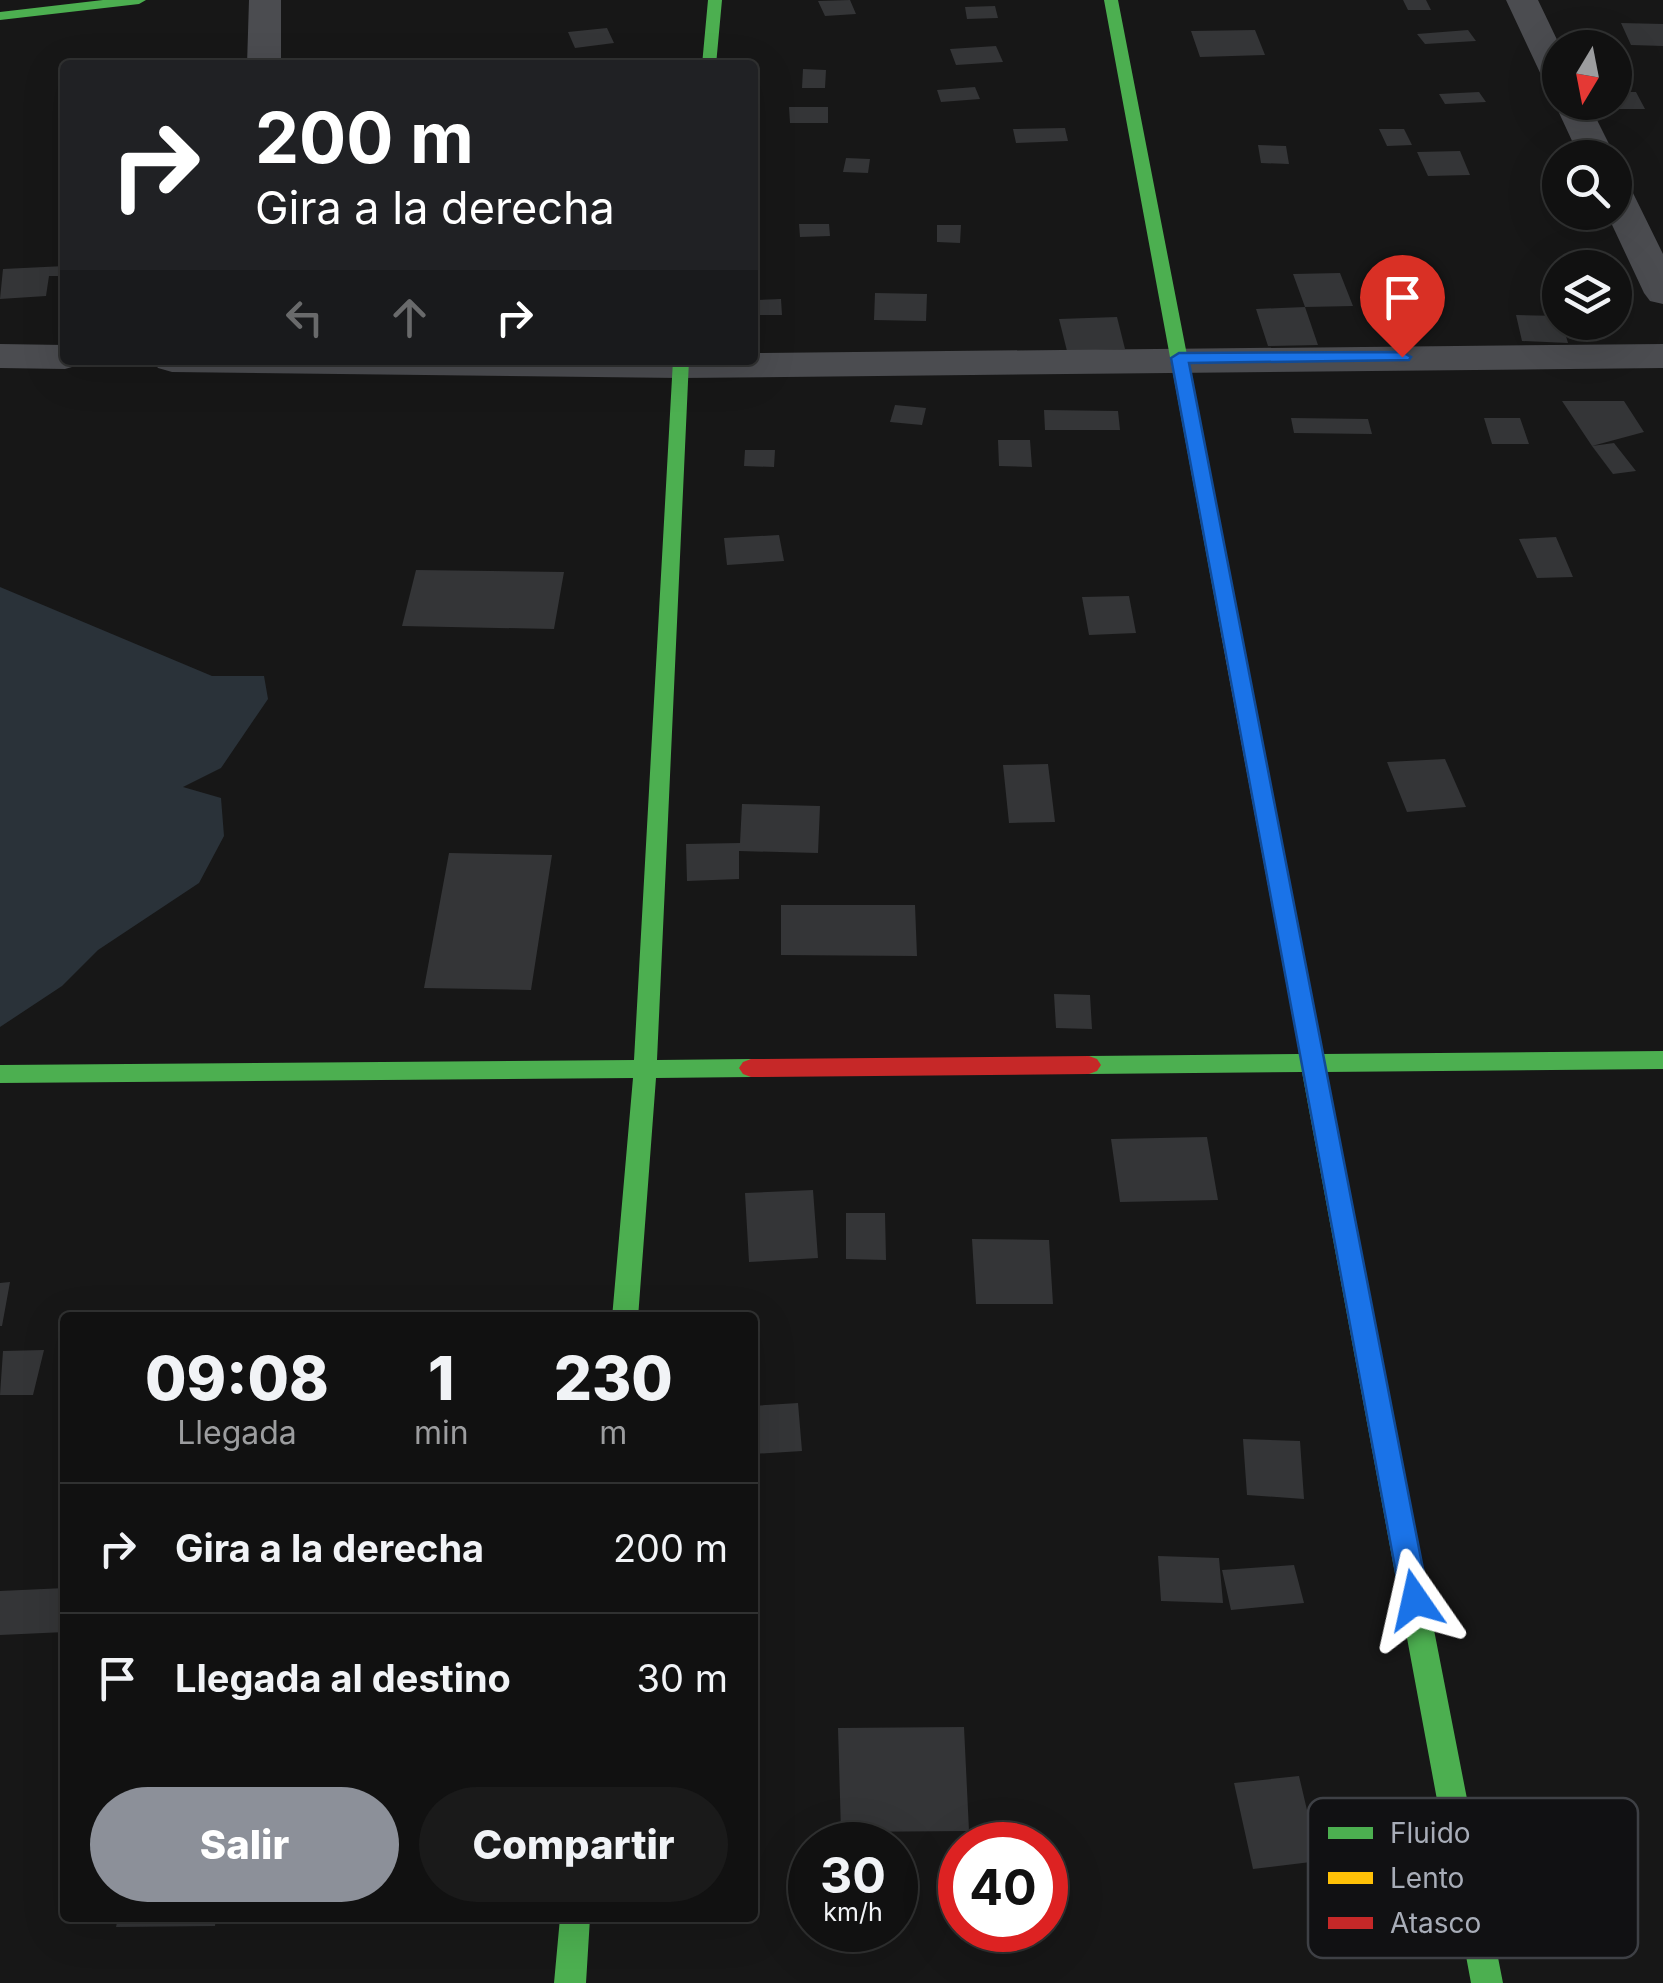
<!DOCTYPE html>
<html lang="es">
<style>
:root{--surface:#111;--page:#1a1a1a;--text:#f1f3f6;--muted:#9c9d9f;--line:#303131;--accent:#8c9099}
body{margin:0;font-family:Inter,sans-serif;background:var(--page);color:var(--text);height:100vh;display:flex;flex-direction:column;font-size:38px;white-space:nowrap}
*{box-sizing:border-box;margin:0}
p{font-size:32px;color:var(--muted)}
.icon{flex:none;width:55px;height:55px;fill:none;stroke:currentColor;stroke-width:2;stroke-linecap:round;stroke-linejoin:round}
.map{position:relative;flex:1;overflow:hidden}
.drawer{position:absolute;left:60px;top:1312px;width:698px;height:610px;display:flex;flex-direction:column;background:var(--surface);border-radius:10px;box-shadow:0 10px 40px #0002,0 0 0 2px var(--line)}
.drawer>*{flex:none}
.top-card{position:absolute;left:60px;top:60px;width:698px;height:305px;border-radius:10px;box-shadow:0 10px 40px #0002,0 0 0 2px var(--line);background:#202124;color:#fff;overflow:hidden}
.needle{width:65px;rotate:190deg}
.fabs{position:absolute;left:1542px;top:30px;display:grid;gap:20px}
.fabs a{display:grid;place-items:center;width:90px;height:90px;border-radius:50%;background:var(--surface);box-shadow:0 10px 40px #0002,0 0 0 2px var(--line);font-size:50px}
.speed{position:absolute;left:788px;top:1822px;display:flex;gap:20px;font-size:50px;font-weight:700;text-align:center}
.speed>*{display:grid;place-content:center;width:130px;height:130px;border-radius:50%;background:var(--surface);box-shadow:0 10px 40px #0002,0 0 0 2px var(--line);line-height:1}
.speed small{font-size:25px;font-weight:400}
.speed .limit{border:15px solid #d22;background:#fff;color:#111}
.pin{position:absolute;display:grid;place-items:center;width:85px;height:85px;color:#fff;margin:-102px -42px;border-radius:50% 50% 50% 0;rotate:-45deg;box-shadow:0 0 10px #0007}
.pin .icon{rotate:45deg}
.me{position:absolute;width:110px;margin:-55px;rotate:349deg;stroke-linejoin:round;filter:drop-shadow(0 0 8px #0008)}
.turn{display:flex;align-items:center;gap:35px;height:210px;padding:0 30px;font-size:45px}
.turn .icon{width:130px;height:130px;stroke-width:2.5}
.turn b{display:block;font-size:70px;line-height:85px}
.lanes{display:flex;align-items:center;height:95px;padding:0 30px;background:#0003;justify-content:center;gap:50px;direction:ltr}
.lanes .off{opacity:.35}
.eta{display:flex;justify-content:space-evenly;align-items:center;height:170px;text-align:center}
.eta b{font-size:60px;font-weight:800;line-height:70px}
.primary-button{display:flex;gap:20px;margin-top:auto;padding:20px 30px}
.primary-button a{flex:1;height:115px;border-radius:60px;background:var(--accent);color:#fff;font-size:40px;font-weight:800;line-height:115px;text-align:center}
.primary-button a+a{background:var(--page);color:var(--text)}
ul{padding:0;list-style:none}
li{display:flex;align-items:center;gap:30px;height:130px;padding:0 30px;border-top:2px solid var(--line)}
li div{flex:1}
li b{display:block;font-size:38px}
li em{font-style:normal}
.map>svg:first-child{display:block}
</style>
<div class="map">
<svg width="1663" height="1983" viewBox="0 0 1663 1983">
<rect width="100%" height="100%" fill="#171717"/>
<path fill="#2a3239" d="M0,587L212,676H264L268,699L221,768L183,787L221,798L224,836L199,883L98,950L62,986L0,1027Z"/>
<path fill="#343537" d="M850,0L856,14L825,16L818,1Z
M1403,0H1426L1431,10H1408Z
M995,6L998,18L967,19L965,7Z
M1621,23L1663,24V46L1631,45Z
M607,28L614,43L575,48L568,32Z
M1255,30L1265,55L1200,57L1191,31Z
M1468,30L1476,41L1425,44L1417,34Z
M996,46L1003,62L956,65L950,49Z
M803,69L826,70L825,88H802Z
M975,87L980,99L941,102L937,90Z
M1479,92L1486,102L1445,104L1439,94Z
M1615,92H1636L1645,109H1607L1604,102H1615Z
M789,107H828V123H790Z
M1065,128L1068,141L1016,143L1013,129Z
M1379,129H1404L1412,145L1387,146Z
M1258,145L1286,146L1289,164L1261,163Z
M1460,151L1470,175L1428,176L1417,152Z
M846,158L870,159L868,173L843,172Z
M799,224H829L830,236L800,237Z
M937,225H961L960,243L937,242Z
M65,266V276H49L46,296L0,299L3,269Z
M1340,273L1353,306L1305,307L1293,274Z
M875,293L927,294L926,321L874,320Z
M781,299L782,315H758L757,300Z
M1305,307L1318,345L1268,346L1256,309Z
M1516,315L1560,316L1568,343L1522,341Z
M1117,317L1125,349L1067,351L1059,319Z
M1562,401H1624L1644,432L1592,446Z
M895,405L926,408L922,425L890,422Z
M1044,410L1118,411L1120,430H1045Z
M1291,418L1368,419L1372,434L1294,433Z
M1484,418H1520L1529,444H1492Z
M998,440H1030L1032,467L999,466Z
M1614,443L1636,471L1613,474L1592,446Z
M745,450H775L774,467L744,466Z
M779,535L784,561L727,565L724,538Z
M1556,537L1573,577L1537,578L1519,539Z
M416,570L564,572L554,629L402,626Z
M1129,596L1136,633L1089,635L1082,597Z
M1445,759L1466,807L1407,812L1387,762Z
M1048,764L1055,822L1009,823L1003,765Z
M742,804L820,806L818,853L739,851V879L687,881L686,844L740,843Z
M449,853L552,855L531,990L424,988Z
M781,905H915L917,956L781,955Z
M1054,994L1090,995L1092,1029L1056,1028Z
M1207,1137L1218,1200L1120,1202L1111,1139Z
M813,1190L818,1258L749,1262L745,1193Z
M846,1213H885L886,1260L846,1259Z
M972,1239L1049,1240L1053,1304H976Z
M10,1282L2,1326H0V1283Z
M44,1350L33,1395H0L3,1351Z
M798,1403L802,1451L752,1454V1406Z
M1243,1439L1300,1441L1304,1499L1247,1495Z
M1158,1556L1219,1558L1223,1603L1161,1601Z
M1294,1565L1304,1603L1231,1610L1222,1570Z
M65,1588V1632L0,1635V1591Z
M964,1727L969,1831L841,1832L838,1728Z
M1299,1776L1319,1861L1253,1869L1234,1783Z
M118,1918H216L215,1926L116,1927Z"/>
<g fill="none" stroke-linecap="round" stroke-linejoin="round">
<path fill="#4b4c50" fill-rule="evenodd" d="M249,0H281V65H247Z
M1506,0H1538L1561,48L1560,89L1548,86L1543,79Z
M1559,95L1560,102H1588L1616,158L1615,159L1580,158L1554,102Z
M1615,182L1628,185L1633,193L1663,254V304L1650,301L1644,293L1606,212H1615Z
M0,344L65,345V360H83L79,365L65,369L0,368Z
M1663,344V368L681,378L172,372L158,368L152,360H752V353Z"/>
<path fill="#4caf50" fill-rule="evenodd" d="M103,0H146L139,4L0,20V12Z
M708,0H722L716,65H702Z
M1104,0H1118L1241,633L1231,639L1221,633Z
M673,360H689L657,1060L751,1059L759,1062L763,1068L759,1074L751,1077L656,1078L638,1318H612L633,1078L0,1083V1065L634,1060Z
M1308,1032L1316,1035L1322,1054L1663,1051V1069L1325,1072L1503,1983H1471L1302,1072L1089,1074L1081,1071L1077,1065L1081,1059L1089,1056L1299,1054L1297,1041L1300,1035Z
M560,1918H590L586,1983H554Z"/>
<path fill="#ffc107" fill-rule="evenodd" d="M1231,627L1241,633L1319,1041L1316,1047H1300L1297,1041L1221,633Z"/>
<path fill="#c62828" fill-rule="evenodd" d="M1089,1056L1097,1059L1101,1065L1097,1071L1089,1074L751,1077L743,1074L739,1068L743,1062L751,1059Z"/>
</g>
<path fill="#1a73e8" stroke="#114b97" stroke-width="2.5" d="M1402,352L1411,357L1409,360L1189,363L1429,1600L1425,1610L1415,1613L1405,1610L1401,1600L1171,358L1179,353Z"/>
<rect x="1308" y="1798" width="330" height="160" rx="15" fill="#111113" stroke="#3e4045" stroke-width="2.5"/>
<rect x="1328" y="1827" width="45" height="12" fill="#4caf50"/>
<rect x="1328" y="1872" width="45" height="12" fill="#ffc107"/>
<rect x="1328" y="1917" width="45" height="12" fill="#c62828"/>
<g font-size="28" fill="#a8adb8">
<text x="1390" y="1843">Fluido</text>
<text x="1390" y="1888">Lento</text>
<text x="1390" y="1933">Atasco</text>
</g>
</svg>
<div class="fabs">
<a><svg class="needle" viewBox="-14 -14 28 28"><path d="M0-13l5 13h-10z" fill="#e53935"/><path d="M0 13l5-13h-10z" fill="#9c9d9f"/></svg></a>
<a><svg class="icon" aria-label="search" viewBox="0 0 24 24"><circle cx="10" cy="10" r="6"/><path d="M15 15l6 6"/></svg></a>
<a><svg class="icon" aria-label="layers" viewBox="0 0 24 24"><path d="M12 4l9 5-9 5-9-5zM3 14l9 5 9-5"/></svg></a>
</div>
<div class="speed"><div>30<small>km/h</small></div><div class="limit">40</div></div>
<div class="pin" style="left:1402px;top:357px;background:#d93025"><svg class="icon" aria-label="arrive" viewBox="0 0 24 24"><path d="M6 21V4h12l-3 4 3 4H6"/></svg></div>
<svg class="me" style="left:1415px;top:1600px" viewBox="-20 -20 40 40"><path d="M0-17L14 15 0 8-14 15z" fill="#1a73e8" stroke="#fff" stroke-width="4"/></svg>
<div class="top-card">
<div class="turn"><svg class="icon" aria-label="right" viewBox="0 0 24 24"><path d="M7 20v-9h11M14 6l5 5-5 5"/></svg><div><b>200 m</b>Gira a la derecha</div></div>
<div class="lanes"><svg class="icon off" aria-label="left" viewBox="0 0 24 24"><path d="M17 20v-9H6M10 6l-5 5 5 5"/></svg><svg class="icon off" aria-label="ahead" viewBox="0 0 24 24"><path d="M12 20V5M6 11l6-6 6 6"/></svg><svg class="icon" aria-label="right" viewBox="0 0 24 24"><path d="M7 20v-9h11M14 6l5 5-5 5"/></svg></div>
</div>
<section class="drawer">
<div class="eta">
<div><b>09:08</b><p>Llegada</p></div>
<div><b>1</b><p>min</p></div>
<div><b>230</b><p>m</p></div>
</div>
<ul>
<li><svg class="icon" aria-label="right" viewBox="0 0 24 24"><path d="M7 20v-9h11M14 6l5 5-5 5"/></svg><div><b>Gira a la derecha</b></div><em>200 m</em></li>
<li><svg class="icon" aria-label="arrive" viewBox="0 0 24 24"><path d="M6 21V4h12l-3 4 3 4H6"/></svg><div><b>Llegada al destino</b></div><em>30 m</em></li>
</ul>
<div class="primary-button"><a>Salir</a><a>Compartir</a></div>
</section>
</div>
